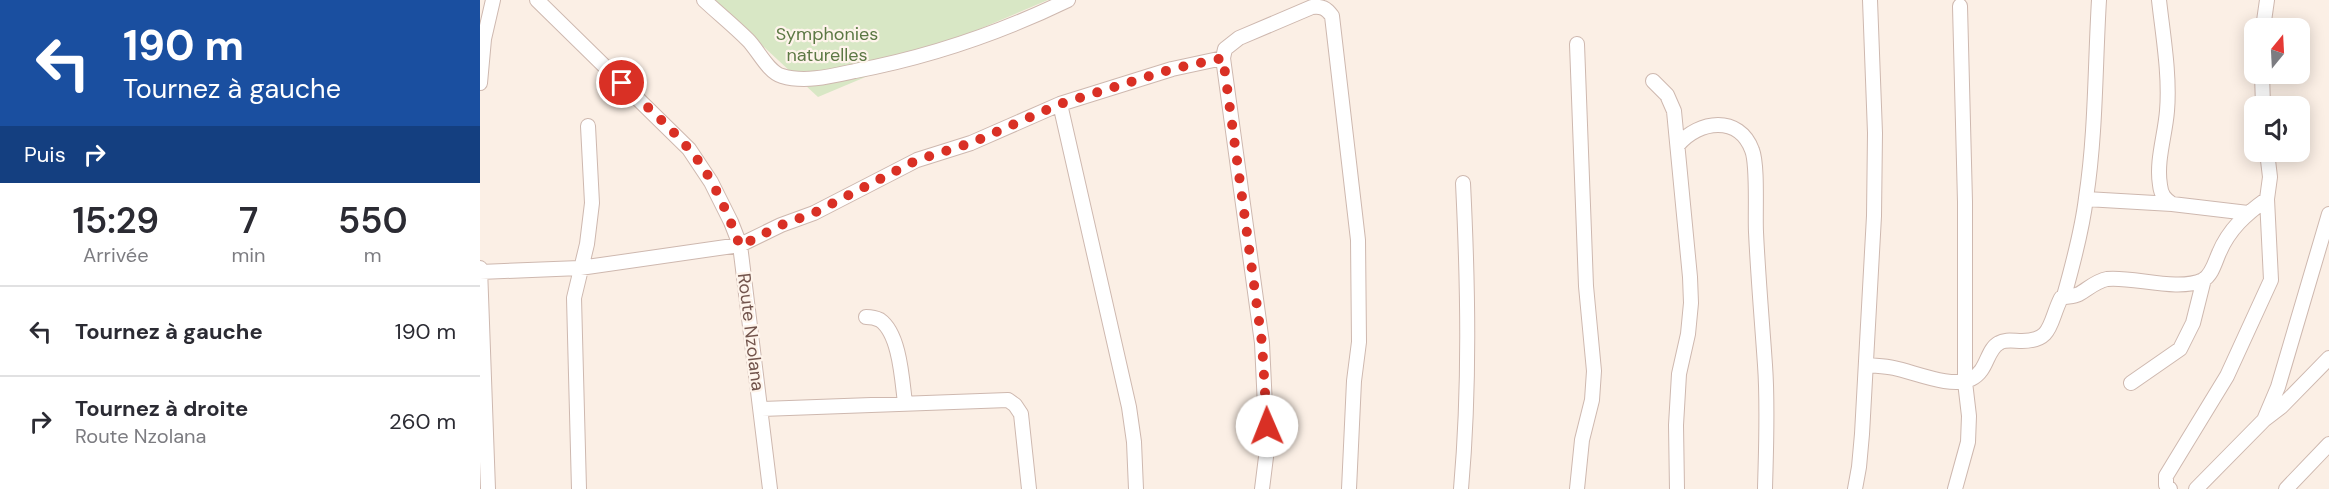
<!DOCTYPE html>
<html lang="fr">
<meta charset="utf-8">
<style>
:root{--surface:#fff;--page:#f2f2f3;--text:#2b2b33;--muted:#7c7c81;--line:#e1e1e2}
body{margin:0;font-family:"DM Sans",sans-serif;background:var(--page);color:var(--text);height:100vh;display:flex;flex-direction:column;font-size:22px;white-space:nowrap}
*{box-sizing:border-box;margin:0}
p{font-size:20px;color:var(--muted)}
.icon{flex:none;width:33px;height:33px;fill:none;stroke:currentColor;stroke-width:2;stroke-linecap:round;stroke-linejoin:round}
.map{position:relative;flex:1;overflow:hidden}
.drawer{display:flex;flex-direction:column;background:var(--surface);width:480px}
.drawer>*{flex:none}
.top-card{background:#1a4fa0;color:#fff;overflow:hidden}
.needle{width:39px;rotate:18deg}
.buttons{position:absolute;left:1764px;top:18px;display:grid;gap:12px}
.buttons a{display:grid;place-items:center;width:66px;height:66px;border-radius:12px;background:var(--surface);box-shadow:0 3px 15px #0003;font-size:30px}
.pin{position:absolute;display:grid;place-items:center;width:51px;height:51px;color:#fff;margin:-26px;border:3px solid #fff;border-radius:50%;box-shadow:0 2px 6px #0007}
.me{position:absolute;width:66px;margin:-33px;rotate:359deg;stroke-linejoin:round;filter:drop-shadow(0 0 4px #0008)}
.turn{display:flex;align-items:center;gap:21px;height:126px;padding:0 24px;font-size:27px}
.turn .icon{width:78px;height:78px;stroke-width:2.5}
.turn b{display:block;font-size:42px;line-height:51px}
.then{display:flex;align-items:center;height:57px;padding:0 24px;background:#0003;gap:12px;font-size:22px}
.eta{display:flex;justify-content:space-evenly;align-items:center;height:102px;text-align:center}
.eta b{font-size:36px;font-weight:600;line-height:42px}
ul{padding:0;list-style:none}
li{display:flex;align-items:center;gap:18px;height:90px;padding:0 24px;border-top:2px solid var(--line)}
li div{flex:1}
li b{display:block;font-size:22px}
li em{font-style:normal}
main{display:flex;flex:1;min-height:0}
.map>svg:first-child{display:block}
</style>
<main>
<section class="drawer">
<div class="top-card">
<div class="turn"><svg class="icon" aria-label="left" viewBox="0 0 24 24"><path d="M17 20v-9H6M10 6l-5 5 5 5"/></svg><div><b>190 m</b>Tournez à gauche</div></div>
<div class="then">Puis<svg class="icon" aria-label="right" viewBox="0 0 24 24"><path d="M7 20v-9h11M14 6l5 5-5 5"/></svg></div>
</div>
<div class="eta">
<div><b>15:29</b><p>Arrivée</p></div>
<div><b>7</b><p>min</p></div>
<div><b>550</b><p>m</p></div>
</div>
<ul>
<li><svg class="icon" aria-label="left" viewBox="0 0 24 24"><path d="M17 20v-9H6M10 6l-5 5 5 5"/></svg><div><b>Tournez à gauche</b></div><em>190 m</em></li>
<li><svg class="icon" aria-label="right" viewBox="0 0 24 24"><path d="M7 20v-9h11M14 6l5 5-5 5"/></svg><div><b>Tournez à droite</b><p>Route Nzolana</p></div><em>260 m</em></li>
</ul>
</section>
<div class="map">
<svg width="1849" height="489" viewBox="0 0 1849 489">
<rect width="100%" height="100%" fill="#fbefe5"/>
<path fill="#d8e7c5" d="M233,0H568L338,97Z"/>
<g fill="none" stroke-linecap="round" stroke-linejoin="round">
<defs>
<path id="minor" d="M57,0L209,149L231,182L251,222L260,245L290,489
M224,0C238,13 254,26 268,40C278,50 288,72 302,76C325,83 352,76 375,71C449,57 520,33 588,0
M1679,0C1683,36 1690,75 1687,111C1685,136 1676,161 1680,185C1681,195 1685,199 1692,204L1768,213
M1783,28L1787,0
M1097,44L1106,286L1114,371L1112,400L1102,440L1097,489
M1782,74L1783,106
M1173,81L1187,95L1194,111L1210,277L1211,303L1208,334L1199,374L1196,425L1197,489
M0,83L4,39L13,0
M580,104L649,407L654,442L656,489
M1198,145C1219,120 1259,115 1272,150C1278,165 1275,213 1276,232C1278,276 1282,321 1285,365C1288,406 1286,448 1285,489
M1606,199L1692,204
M0,268L8,489
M0,272L100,268L260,245L301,225L334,213L437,160L491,143L580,104L692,69L743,58
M1584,296C1593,264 1602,231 1606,198C1616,132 1615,66 1619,0
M386,317C390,317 396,318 400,320C420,334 422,380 425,403
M1387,365C1396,366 1405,366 1414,368C1434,372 1473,389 1491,379C1508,371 1506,350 1519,343C1525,339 1534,341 1542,341C1573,341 1569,322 1581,298C1587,296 1593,297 1599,294C1608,289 1616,281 1627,279C1653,276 1697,292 1723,280C1732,275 1735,262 1739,253C1749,229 1766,214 1787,199
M1651,383L1700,349L1713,323L1724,279
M281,409L528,400L535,405L541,414L549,489
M1784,420L1798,387L1849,214
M99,489L94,298L107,244L112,203L108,126
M782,489L787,449L782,343L743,58L745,49L759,38L832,7C842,6 846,8 852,16L878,240L879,342L874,381L869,489
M981,489C990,387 988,285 983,183
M1375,489L1379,467L1382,434L1394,216L1395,133L1390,0
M1475,489L1488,442L1489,416L1485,382V202L1480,6
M1690,489L1686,485V476L1747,376L1791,280L1787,199L1790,177L1787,152
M1716,489L1784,420L1801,407L1849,358
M1806,489L1849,444"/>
</defs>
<use href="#minor" stroke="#ceb8af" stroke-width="16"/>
<use href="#minor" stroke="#fff" stroke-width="14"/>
</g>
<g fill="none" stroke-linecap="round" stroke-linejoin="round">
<path stroke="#d93025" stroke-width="10" stroke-dasharray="0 18" d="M142,83C164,104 188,125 208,148C231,173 248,214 260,246L301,225L334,213L437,160L491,143L580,104L692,69L743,58L782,343L787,426"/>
</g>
<g text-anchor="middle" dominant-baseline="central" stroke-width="4.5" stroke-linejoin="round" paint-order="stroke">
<g font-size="18" fill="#5c7844" stroke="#fef4eb">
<text x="347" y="34">Symphonies<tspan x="347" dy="21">naturelles</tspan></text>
</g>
<g font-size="18" fill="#72544c" stroke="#fef4eb">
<text transform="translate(271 332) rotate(83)">Route Nzolana</text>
</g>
</g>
</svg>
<div class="buttons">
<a><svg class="needle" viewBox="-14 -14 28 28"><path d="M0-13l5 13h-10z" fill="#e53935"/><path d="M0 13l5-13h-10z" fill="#7c7c81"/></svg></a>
<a><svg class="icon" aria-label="sound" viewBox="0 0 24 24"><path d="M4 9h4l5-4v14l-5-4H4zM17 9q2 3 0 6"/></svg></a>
</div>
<div class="pin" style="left:142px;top:83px;background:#d93025"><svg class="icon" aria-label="arrive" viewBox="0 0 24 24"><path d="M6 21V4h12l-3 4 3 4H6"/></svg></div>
<svg class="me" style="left:787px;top:426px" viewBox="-20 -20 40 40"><circle r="19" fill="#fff"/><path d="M0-13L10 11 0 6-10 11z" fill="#d93025"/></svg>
</div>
</main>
